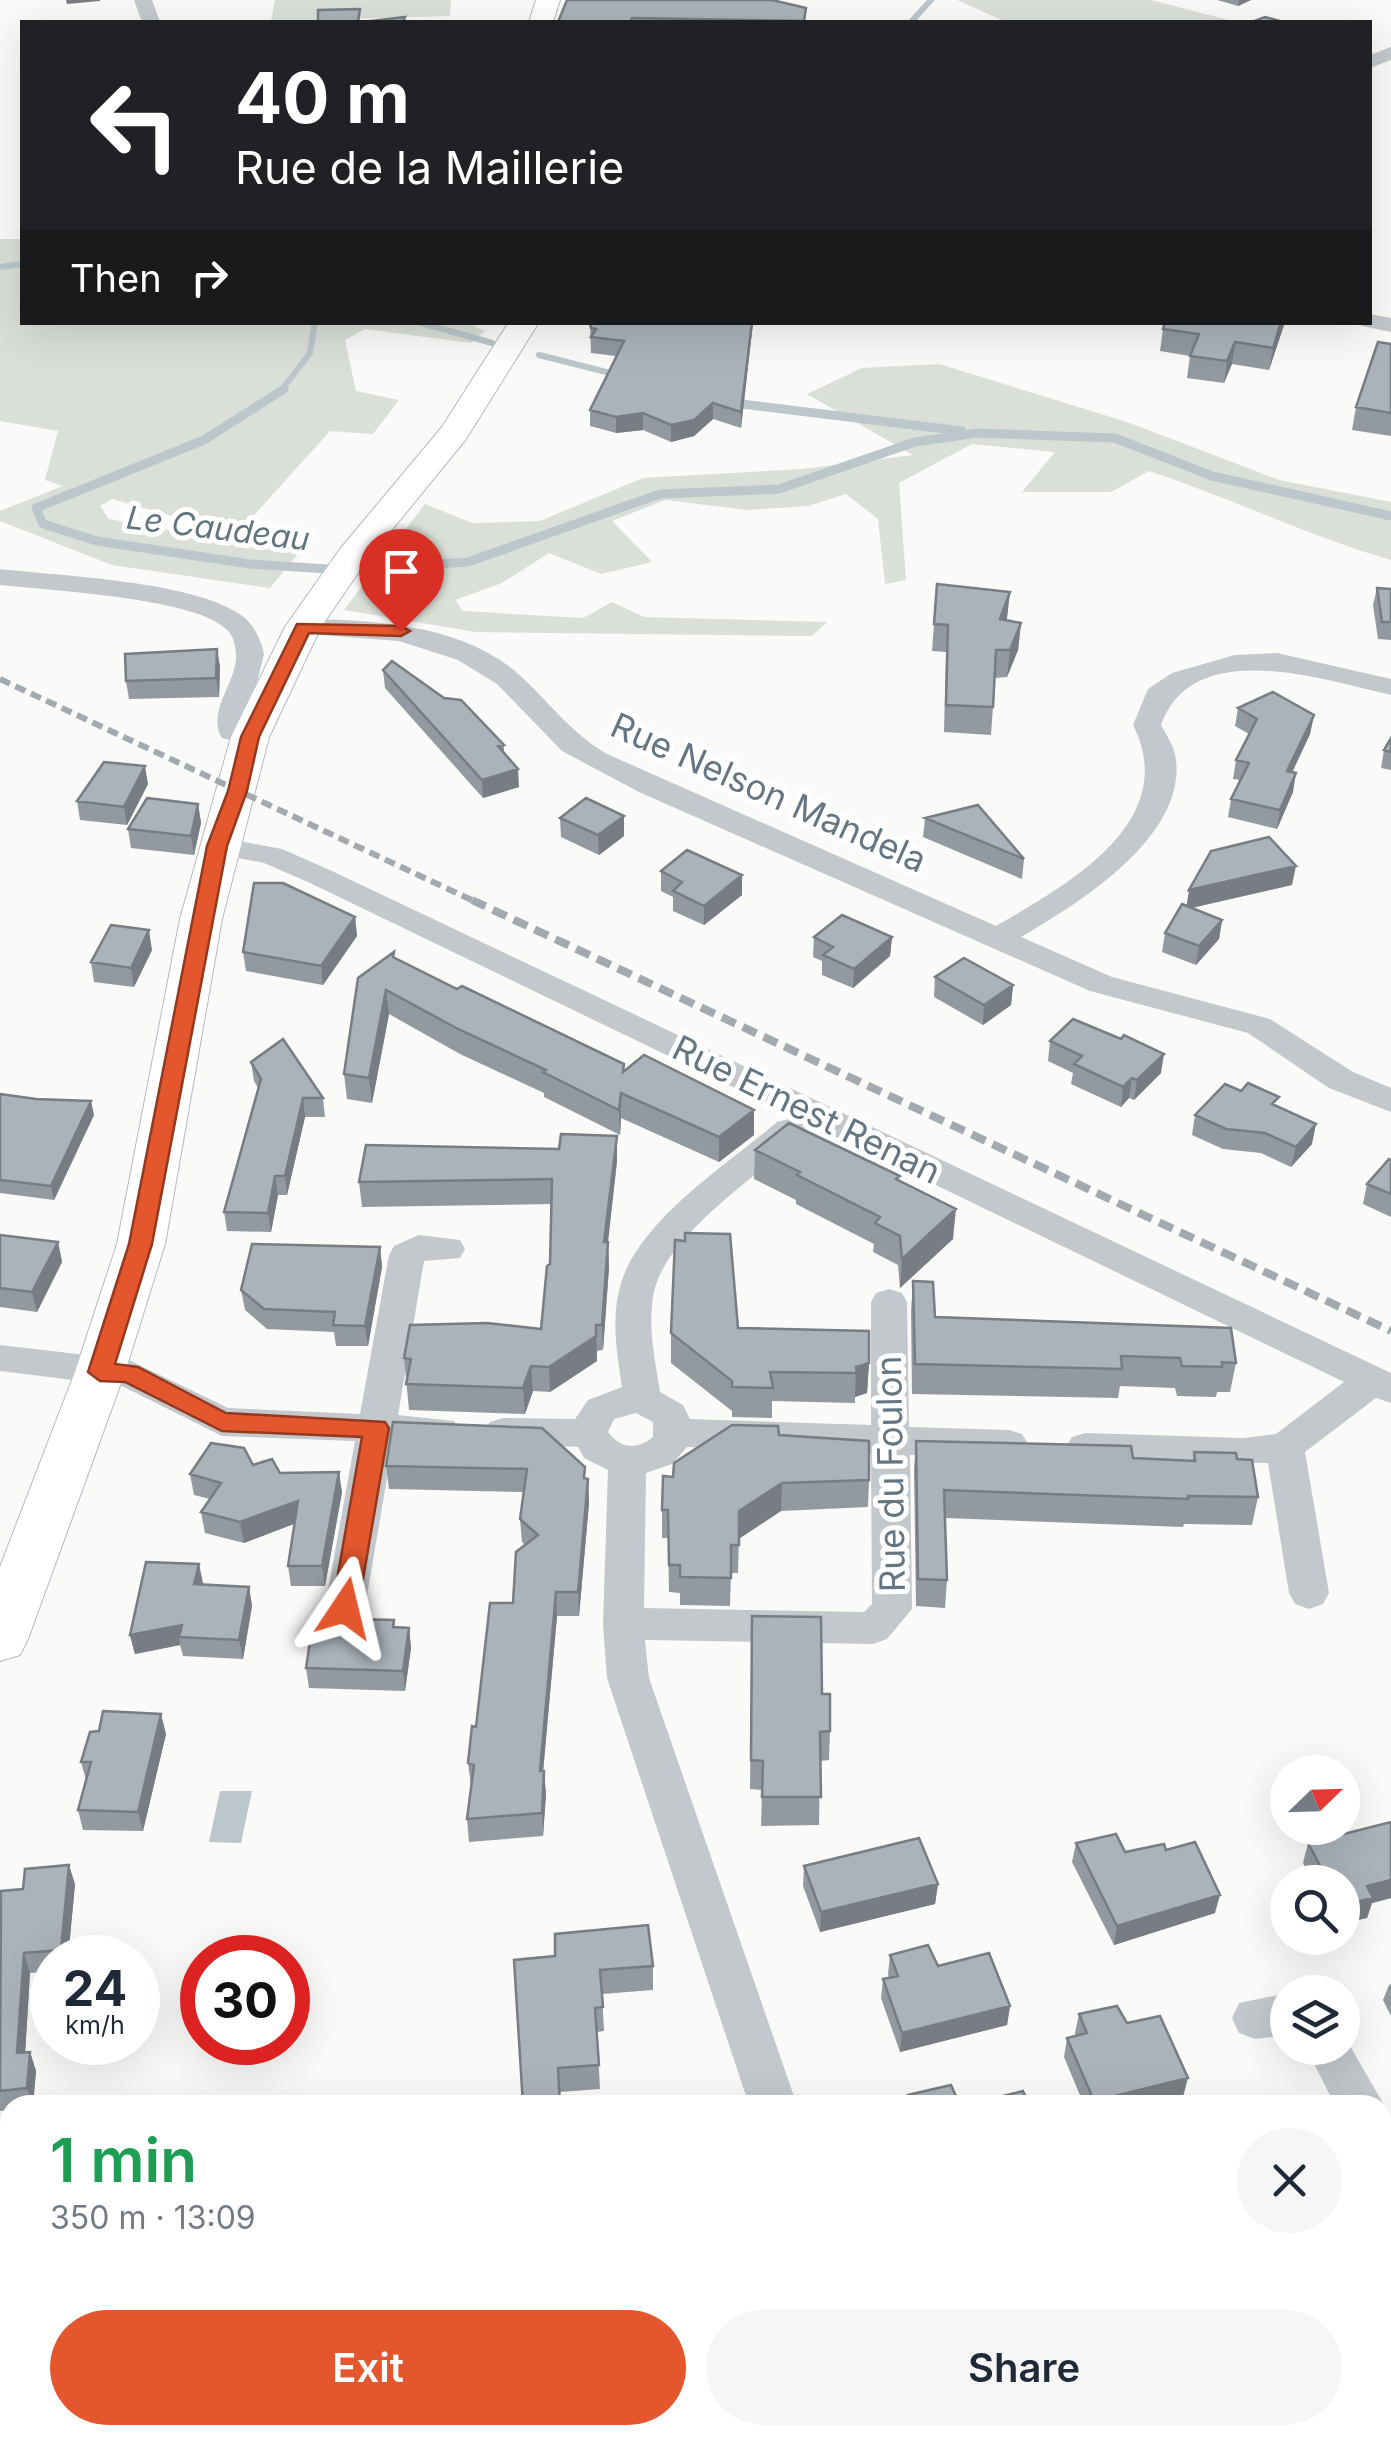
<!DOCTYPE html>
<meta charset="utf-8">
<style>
:root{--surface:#fff;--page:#f6f6f7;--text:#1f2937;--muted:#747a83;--accent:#e4572e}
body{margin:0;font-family:Inter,sans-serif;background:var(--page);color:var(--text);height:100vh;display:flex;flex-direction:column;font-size:38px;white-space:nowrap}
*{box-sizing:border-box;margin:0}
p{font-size:32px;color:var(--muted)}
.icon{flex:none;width:55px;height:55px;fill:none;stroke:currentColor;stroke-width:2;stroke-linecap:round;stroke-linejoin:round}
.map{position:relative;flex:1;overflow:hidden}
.sheet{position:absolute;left:0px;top:2095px;width:1392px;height:350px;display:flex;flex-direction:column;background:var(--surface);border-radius:30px 30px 0 0;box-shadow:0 10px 40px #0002}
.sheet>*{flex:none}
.hud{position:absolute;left:20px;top:20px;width:1352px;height:305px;border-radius:0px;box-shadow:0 10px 40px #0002;background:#202124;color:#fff;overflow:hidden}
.needle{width:65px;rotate:67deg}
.fabs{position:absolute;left:1270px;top:1755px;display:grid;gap:20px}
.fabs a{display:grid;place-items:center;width:90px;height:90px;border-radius:50%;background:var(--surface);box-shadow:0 10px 40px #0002;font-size:50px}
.speed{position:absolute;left:30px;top:1935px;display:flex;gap:20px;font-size:50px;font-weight:700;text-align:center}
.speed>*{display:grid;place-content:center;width:130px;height:130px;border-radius:50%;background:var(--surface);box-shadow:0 10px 40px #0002;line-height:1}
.speed small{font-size:25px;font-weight:400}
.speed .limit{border:15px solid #d22;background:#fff;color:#111}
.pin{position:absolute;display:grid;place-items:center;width:85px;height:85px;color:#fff;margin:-102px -42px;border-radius:50% 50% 50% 0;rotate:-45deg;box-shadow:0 0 10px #0007}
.pin .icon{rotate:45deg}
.me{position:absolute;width:110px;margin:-55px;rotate:10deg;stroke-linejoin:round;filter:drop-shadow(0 0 8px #0008)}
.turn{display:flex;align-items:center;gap:35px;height:210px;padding:0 50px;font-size:45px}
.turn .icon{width:130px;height:130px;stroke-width:2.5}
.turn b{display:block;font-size:70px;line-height:85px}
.then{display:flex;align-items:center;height:95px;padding:0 50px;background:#0003;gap:20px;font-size:38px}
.round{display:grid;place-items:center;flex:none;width:105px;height:105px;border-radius:52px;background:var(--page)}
.summary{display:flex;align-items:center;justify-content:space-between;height:170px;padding:0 50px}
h1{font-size:60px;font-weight:600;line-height:75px;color:#1e9e55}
.action{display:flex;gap:20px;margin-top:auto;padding:20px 50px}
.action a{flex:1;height:115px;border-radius:60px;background:var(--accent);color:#fff;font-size:40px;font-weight:600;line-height:115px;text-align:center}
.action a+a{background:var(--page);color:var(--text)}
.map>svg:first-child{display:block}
</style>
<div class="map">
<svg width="1391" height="2445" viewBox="0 0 1391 2445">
<rect width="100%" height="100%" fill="#fafaf8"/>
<path fill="#dadfd7" d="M275,0H451L450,16L271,21Z
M957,0H1151L1236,22H1006Z
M0,239H22V322H466L485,331L471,343L365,329L345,340L356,391L399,400L373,434L330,431L237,534L112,499L100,506L109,519L298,554L270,588L112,565L0,521V511L63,486L45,480L58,431L0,421Z
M939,364L1127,422L1279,480L1391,502V560C1308,536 1231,498 1149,471L1111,492H1022L1055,452L972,444L899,483L906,580L885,584L878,519L846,494L808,506L747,510L665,500L612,521L652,562L601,574L549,553L502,583L455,600L463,611L583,618L612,602L644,617L827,622L812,636L476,632L344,610L425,504L472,523L540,521L643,478L802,469L913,455L807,394L862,368Z"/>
<path fill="#bbc7cb" d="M220,1791H252L241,1843L209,1842Z"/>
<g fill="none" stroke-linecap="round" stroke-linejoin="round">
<path stroke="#bbc7cb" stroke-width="6" d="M911,22L931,0
M0,267L22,264
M418,322L492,343
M539,355L622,376
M280,392L310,353L315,322"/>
<path stroke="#bbc7cb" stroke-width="9" d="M284,389L204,440L36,508L43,524L97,541L250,564L343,570L468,562L660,494L779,489L915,442L977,433L1115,438L1212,476L1391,516
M733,403L962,431"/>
<defs>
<path id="secondary" d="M536,0H560L553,22H529Z
M509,322H539L466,439L365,563L321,627L269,737L222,919L165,1244L125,1372L28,1639L20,1655L0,1661V1567L75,1372L117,1244L180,919L231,737L285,627L340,549L442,427Z"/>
</defs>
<use href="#secondary" stroke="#b3babf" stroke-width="2"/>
<path fill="#c3c8cc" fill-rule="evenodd" d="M134,0H152L160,22H142Z
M1391,47V60L1370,68V55Z
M1370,314L1391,318V332L1362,326L1360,322H1370Z
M0,569C61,576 193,581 241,615C254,624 261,640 264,654L246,727L264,737L250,745L222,738C206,713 236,683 236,657C236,648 234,635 226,629C195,598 47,590 0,585Z
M303,619C373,620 460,624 516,672C548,700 569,732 607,754L996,926C1067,885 1182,822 1133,725L1148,689L1172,673L1235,655L1277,653L1391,679V695C1323,680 1193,635 1161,725C1167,736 1175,748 1176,760C1185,838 1078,904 1021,937L1112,977L1270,1019L1353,1072L1391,1088V1112L1329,1088L1248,1033L1090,991L639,792L562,751L497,684L458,660L399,641L294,633L290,627Z
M217,837L282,849L332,871L1391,1373V1403L1376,1398L1305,1452L1329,1593L1323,1604L1309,1609L1295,1604L1289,1593L1268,1463L1085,1461L1072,1457L1066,1447L1072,1437L1085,1433L1243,1438L1276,1434L1344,1382L310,883L264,863L206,852L202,846L206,840Z
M789,1119L801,1122L806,1130L801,1138C758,1175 666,1235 654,1292C647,1325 655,1359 660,1392L683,1405L690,1419L871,1425V1302L876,1293L889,1289L902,1293L907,1302L909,1427L1009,1430L1022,1434L1028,1444L1022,1454L1009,1458L910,1455L912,1609L887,1639L873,1644L645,1640L649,1678L797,2105H749L607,1678L603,1624L608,1470L584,1458L578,1447L490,1442L484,1432L490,1422L503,1418L575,1419L588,1400L622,1387C617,1354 611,1320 620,1287C637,1221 727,1165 777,1122ZM636,1413L653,1422V1437C638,1450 620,1449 608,1432L614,1419ZM687,1447L871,1454L872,1604L864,1612L644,1608L646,1473L672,1464Z
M419,1235L460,1240L465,1249L460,1258L424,1261L398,1415L454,1421L460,1431L454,1441L441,1445L393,1443L365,1607L359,1618L345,1623L331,1618L325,1607L355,1441L222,1436L122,1386L0,1371V1345L129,1360L228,1408L360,1414L389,1255L394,1246Z
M1288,1993V2035L1255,2039L1239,2033L1232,2018L1239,2003Z
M1342,2032L1384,2105L1382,2108L1335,2105L1306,2048H1342Z
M1382,2126L1391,2129V2187L1382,2189Z
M1382,2419L1391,2445H1341L1337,2435H1382Z
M855,2435H907L911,2445H859Z"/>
<use href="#secondary" fill="#fff" fill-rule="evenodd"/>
<path stroke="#a2aab0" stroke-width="6" stroke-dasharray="11 6" stroke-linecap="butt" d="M0,679L478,903"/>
<path stroke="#a2aab0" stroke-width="8" stroke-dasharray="15 8" stroke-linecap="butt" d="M472,900L1391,1331"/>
</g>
<path fill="#929a9f" d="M1217,0H1251L1238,6Z
M806,8L805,22H558Z
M590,322H753L741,428L713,419L694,436L671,442L643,430L616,433L590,426V410L616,356L591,353Z
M1285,322L1269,370L1232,364L1224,383L1187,378L1190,356L1160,351L1163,329Z
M1391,344V436L1352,430L1356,407Z
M937,584L1007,620L1021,623L1018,650L1007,677L995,678L991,735L944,732L946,652L932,651Z
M1377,588L1391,589V640L1378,639L1373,605Z
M217,649L220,667L219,697L129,699L126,681Z
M383,670L504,745V753L519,787L483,798L385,688Z
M1238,708L1314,715L1310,734L1292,772L1293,792L1277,829L1228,817L1231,799L1240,780L1233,779L1236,760L1249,734L1235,726Z
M1391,738V770L1381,768L1384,750Z
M148,784L127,825L80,820L77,801Z
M198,804L201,823L194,855L131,848L128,829Z
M624,816V836L599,855L561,837L560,818Z
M925,818L1024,859L1022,879L923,837Z
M661,871L742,895L704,925L673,911V897L661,891Z
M1292,885L1192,908L1222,920L1219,939L1196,965L1162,952L1165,933L1187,906Z
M355,917L357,936L323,985L246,971L243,952Z
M814,937H892L890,956L853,988L822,975V961L813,957Z
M152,950L134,987L94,982L91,962Z
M394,958L624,1071L754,1110V1135L719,1162L621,1118L620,1135L544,1097V1093L460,1054L389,1014L372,1103L347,1099L344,1074Z
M935,977L1013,985L1011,1005L983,1025L934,997Z
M1050,1041L1161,1073L1134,1100L1129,1098L1121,1107L1071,1084L1073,1073L1048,1061Z
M251,1062L323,1098L325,1117H305L287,1195H278L271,1232L227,1231L224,1212L258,1088L254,1081Z
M0,1094L94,1115L54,1200L0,1193Z
M1277,1107L1312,1144L1291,1167L1261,1153L1223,1149L1192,1135L1195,1115Z
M617,1136V1161L608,1242L609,1267L603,1350L597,1351V1361L550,1392L533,1391L525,1414L409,1410L404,1358L541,1329L550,1264L552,1204L362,1207L359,1182L559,1149Z
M755,1150L900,1181L953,1239L900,1288L898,1265L873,1252L874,1244L796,1204V1200L754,1179Z
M1391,1160V1217L1363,1204L1367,1184Z
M0,1235L58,1242L62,1262L37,1312L0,1307Z
M380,1247L382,1267L368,1346H336L334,1332L267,1329L245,1310L241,1290Z
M913,1281L935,1317L1236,1363L1230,1392H1217L1216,1397L1177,1396L1175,1388L1120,1386L1118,1398L912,1394L911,1311Z
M738,1328L869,1363L867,1393L855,1397V1403L772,1401V1418L732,1417V1411L671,1363V1333Z
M779,1435L869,1480L868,1507L781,1511L739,1539L738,1573H731L730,1606L680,1605V1593L669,1592L668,1538H662V1510L673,1477Z
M916,1441L1133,1458L1193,1461L1194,1452L1237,1459L1258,1497L1252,1525L1184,1524L1183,1527L945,1518L947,1580L945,1608L916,1606L914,1469Z
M253,1465L342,1492L325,1586H291L288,1566L294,1524L244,1543L205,1533L201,1512L210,1499L194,1495L190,1474Z
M386,1466L585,1467V1478L588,1479L589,1503L579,1616H557L543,1771L546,1794L543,1836L469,1842L467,1819L471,1786L468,1763L513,1603L525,1545L522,1542L520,1519L524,1492L389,1489Z
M202,1584L249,1587L252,1606L243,1659L183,1656L180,1645L135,1654L130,1635Z
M752,1616L822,1694L830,1731L829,1760L820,1761L819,1825L761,1826L762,1790L750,1789Z
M394,1620L395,1627L409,1628L411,1648L405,1691L309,1688L306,1668L349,1629Z
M166,1734L143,1831L83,1830L78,1810L86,1780L81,1762Z
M1391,1822V1898L1372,1903L1367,1918L1342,1882H1313L1303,1863L1308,1843Z
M1076,1843L1125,1852L1166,1850L1215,1913L1114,1945L1072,1862Z
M804,1866L938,1884L935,1904L820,1932L803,1886Z
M75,1884L68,1958H52V1971L30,1973L25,2053L30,2052L36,2071L33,2105H10V2110L0,2111V1899Z
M890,1955L938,1966L1010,2006L1007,2025L900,2052L881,1998L883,1979L889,1978L888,1974Z
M514,1960L653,1966V1990L602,1994L604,2031L597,2032L600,2089L559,2092Z
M1391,1984V2016L1383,2000L1389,1985Z
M1079,2014L1183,2097L1150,2105H1084L1064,2057L1067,2038L1076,2036L1075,2033Z
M0,2211H10V2258H0Z
M646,2435H754L647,2444Z
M974,2435H1066L1064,2441L1050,2445H978Z"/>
<path fill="#777d82" d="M66,0H100V1L67,4Z
M1239,0H1251L1238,6Z
M752,322H753L741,428V412Z
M1281,322H1285L1269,370L1273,348Z
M1235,342L1232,364L1224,383L1227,361Z
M713,403V419L694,436L671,442V425Z
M643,413V430L616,433V417Z
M1010,592L1007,619L998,646L1000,619Z
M1021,623L1018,650L1007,677L1010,650Z
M217,649L220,667L219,697L216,678Z
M1314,715L1310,734L1284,790L1287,771Z
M145,766L148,784L127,825L124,807Z
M518,769L519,787L483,798L482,780Z
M1296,773L1293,792L1277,829L1280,810Z
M198,804L201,823L194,855L191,836Z
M624,816V836L599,855L598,835Z
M1296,866L1292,885L1186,909L1189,890Z
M742,875V895L704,925V906Z
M355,917L357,936L323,985L321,966Z
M1222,920L1219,939L1196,965L1199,946Z
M149,930L152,950L134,987L131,968Z
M892,937L890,956L853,988L854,969Z
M1013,985L1011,1005L983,1025L984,1005Z
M386,990L389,1014L372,1103L369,1078Z
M1164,1054L1161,1073L1134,1100L1137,1080Z
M1132,1078L1129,1098L1121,1107L1123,1087Z
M621,1093V1118L620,1135L619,1110Z
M303,1098L305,1117L287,1195L285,1176Z
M91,1101L94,1115L54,1200L51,1186Z
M754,1110V1135L719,1162V1137Z
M1316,1124L1312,1144L1291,1167L1296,1147Z
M617,1136V1161L605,1267L604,1242Z
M275,1176L278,1195L271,1232L268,1213Z
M956,1209L953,1239L900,1288L902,1259Z
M58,1242L62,1262L37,1312L32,1292Z
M608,1242L609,1267L603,1350L602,1325Z
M380,1247L382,1267L368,1346L365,1326Z
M596,1325L597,1361L550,1392L549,1367Z
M869,1363L867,1393L855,1397L856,1367Z
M531,1366L533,1391L525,1414L523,1388Z
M339,1472L342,1492L325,1586L322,1566Z
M588,1479L589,1503L579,1616L578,1592Z
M782,1483L781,1511L738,1539L739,1511Z
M298,1501L301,1521L244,1543L240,1522Z
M199,1564L203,1583L198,1603L194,1584Z
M249,1587L252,1606L243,1659L239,1640Z
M556,1592L557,1616L541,1795L540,1771Z
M182,1625L179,1637L180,1645L135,1654L130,1635Z
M409,1628L411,1648L405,1691L403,1671Z
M161,1714L166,1734L143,1831L138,1812Z
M544,1771L546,1794L543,1836L542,1813Z
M69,1865L75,1884L68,1958H64L61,1950Z
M1391,1880V1898L1372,1903L1367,1918L1342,1924V1905L1367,1886Z
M938,1884L935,1904L820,1932L821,1912Z
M1220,1895L1215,1913L1114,1945L1117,1926Z
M24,1953L30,1973L24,2072L17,2053Z
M1010,2006L1007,2025L900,2052L902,2033Z
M30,2052L36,2071L33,2105L27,2088Z
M1188,2078L1183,2097L1150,2105H1093L1094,2101Z
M1030,2435H1066L1064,2441L1050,2445H996Z"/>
<path fill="#aab3b9" stroke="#777d82" stroke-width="2.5" d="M567,0H772L806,8L804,21L632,18L630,22H558Z
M360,9L358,22H318V10Z
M405,17L403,22H362Z
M1265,17L1283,22H1252Z
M590,322H752L741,412L713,403L694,420L671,425L643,413L616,417L590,410L624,341L591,337L596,329L591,328Z
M1165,322H1281L1273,348L1235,342L1227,361L1190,356L1199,334L1163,329Z
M1378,342L1391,344V413L1356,407Z
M937,584L1010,592L1000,619L1021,623L1010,650H996L993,707L946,705L948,625L934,624Z
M1377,588L1391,589V622H1382Z
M217,649L216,678L126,681L125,654Z
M392,661L444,698L461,700L504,745L498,746L518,769L482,780L383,670Z
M1273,692L1314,715L1287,771L1296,773L1280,810L1231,799L1249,763L1236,760L1257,719L1238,708Z
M1391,738V752L1384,750Z
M104,762L145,766L124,807L77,801Z
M147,798L198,804L191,836L128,829Z
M586,798L624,816L598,835L560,818Z
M978,805L1024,859L925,818Z
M1269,837L1296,866L1189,890L1211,851Z
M687,850L742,875L704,906L673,891L682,882L661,871Z
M254,883H283L355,917L321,966L243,952Z
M1182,904L1222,920L1199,946L1165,933Z
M842,915L892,937L854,969L823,955L833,947L814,937Z
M111,925L149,930L131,968L91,962Z
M394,952L393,957L457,989L462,986L624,1064L623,1072L644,1055L754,1110L719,1137L621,1093L619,1110L543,1072L546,1070L458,1029L386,990L369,1078L344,1074L358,978Z
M964,958L1013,985L984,1005L935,977Z
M1073,1019L1121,1039L1124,1035L1164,1054L1137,1080L1132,1078L1123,1087L1074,1064L1082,1056L1050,1041Z
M283,1039L323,1098H303L285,1176H275L268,1213L224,1212L261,1079L251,1062Z
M1248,1083L1279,1097L1272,1104L1316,1124L1296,1147L1265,1133L1226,1129L1195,1115L1225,1084L1241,1091Z
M0,1094L36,1099L91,1101L51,1186L0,1180Z
M789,1123L900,1176L896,1179L956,1209L902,1259L900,1236L875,1223L880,1217L797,1175L800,1172L755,1150Z
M561,1134L617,1136L604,1242H608L602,1325H596V1336L549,1367L531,1366L523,1388L406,1384L411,1359L404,1358L410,1325L487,1323L541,1329L547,1266L550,1264L552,1179L359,1182L366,1145L559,1149Z
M1389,1159L1391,1160V1194L1367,1184Z
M685,1233L730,1234L738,1328L869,1331V1363L856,1367L857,1373L770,1372L773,1388L732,1387V1381L671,1333L675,1240L685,1241Z
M0,1235L58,1242L32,1292L0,1288Z
M252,1244L380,1247L365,1326L333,1325L335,1312L264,1309L241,1290Z
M913,1281L933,1282L935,1317L1231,1328L1236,1363L1222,1362V1367L1182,1366L1180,1358L1121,1356L1122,1369L915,1364Z
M393,1422L542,1428L585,1467L584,1478L588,1479L578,1592H556L540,1771H544L542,1813L467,1819L474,1765L468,1763L472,1726L476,1727L490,1603H513L516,1552L538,1535L520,1519L527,1469L386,1466Z
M732,1425L778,1426L779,1435L869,1441V1480L782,1483L739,1511V1545H731V1578L680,1577V1565H669L668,1510H662L663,1476L673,1477L674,1463Z
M916,1441L1131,1446L1133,1458L1195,1461L1194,1452L1236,1453L1237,1459L1252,1460L1258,1497L1188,1496V1499L944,1490L947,1580L918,1579Z
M211,1443L244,1448L253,1465L272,1459L280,1473L339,1472L322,1566H288L298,1501L240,1522L201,1512L221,1483L190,1474Z
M146,1562L199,1564L194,1584L249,1587L239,1640L179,1637L182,1625L130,1635Z
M752,1616L821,1617L822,1694H830V1731L820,1732L821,1797H762L763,1761L751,1760Z
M351,1619L394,1620L393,1627L409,1628L403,1671L306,1668L312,1628L349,1629Z
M103,1711L161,1714L138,1812L78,1810L91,1762H81L90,1732L99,1731Z
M1391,1822V1880L1367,1886L1373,1898L1342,1905V1882H1329L1308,1843Z
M1116,1834L1125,1852L1164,1844L1166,1850L1195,1842L1220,1895L1117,1926L1076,1843Z
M919,1838L938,1884L821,1912L804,1866Z
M69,1865L61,1950L24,1953L17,2053L30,2052L27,2088L0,2091L1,1891L23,1889L25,1869Z
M648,1925L653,1966L600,1970L603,2007L595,2008L599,2065L558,2068L560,2105H523L514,1960L555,1956V1934Z
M928,1945L938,1966L989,1953L1010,2006L902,2033L883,1979L898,1976L890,1955Z
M1117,2006L1127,2023L1160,2016L1188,2078L1094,2101L1067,2038L1087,2033L1079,2014Z
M951,2085L960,2105H911L908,2095Z
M1023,2091L1029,2105H967Z
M0,2211H10V2240L0,2241Z
M983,2435H1030L996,2445H987Z
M1258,2435H1293L1298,2445H1228Z"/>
<path fill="#e4572e" stroke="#94391e" stroke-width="2.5" d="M297,624L401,626L410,631L401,636L309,633L259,737L247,791L227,846L152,1244L115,1364L138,1367L226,1413L385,1422L389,1428L358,1608L345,1618L332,1608L362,1437L222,1431L125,1382L100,1381L88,1372L129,1244L207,846L228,791L241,737Z"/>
<g text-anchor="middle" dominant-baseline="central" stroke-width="10" stroke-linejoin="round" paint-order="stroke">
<g font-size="32" font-style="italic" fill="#60757c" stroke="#fff">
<text transform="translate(218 528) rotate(7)">Le Caudeau</text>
</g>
<g font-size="35" fill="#657683" stroke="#fff">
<text transform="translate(769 792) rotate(24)">Rue Nelson Mandela</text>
<text transform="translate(807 1109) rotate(26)">Rue Ernest Renan</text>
<text transform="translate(890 1474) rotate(-91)">Rue du Foulon</text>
</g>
</g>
</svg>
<div class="fabs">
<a><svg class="needle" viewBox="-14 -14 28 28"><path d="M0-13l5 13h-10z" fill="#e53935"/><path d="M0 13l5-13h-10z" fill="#747a83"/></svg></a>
<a><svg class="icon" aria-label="search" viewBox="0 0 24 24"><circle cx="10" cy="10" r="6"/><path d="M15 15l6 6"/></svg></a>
<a><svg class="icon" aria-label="layers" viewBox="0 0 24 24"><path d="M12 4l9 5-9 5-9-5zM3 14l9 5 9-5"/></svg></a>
</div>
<div class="speed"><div>24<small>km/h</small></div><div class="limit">30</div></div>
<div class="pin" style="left:401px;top:631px;background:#d93025"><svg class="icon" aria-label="arrive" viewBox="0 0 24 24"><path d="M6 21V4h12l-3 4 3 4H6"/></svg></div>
<svg class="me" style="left:345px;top:1608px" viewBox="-20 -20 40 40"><path d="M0-17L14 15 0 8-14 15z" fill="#e4572e" stroke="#fff" stroke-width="4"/></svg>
<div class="hud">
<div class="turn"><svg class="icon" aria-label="left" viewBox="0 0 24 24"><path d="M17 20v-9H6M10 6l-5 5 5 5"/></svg><div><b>40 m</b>Rue de la Maillerie</div></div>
<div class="then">Then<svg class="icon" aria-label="right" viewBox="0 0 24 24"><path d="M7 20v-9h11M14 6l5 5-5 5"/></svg></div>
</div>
<section class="sheet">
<div class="summary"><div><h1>1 min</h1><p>350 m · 13:09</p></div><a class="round"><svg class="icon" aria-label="close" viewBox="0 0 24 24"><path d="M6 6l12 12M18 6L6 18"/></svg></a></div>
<div class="action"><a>Exit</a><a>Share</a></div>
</section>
</div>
